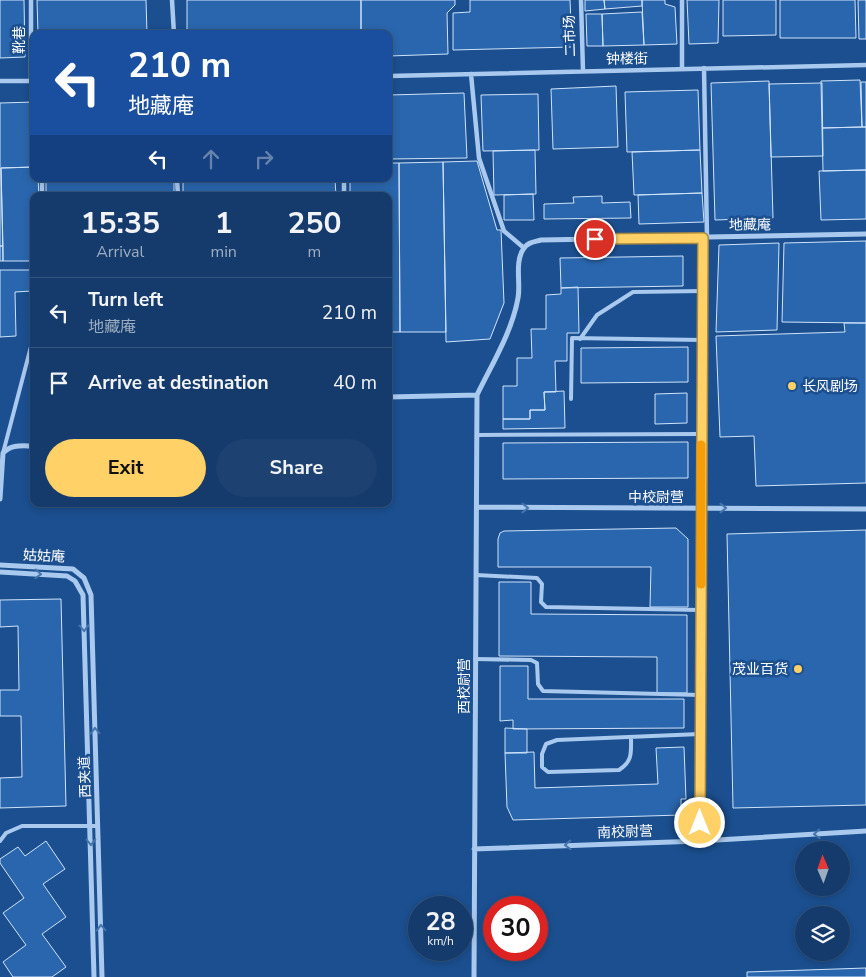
<!DOCTYPE html>
<meta charset="utf-8">
<style>
:root{--surface:#143b6b;--page:#1d4271;--text:#f1f3f6;--muted:#9dadc1;--line:#33557e;--accent:#ffd166}
body{margin:0;font-family:"Nunito Sans","Noto Sans SC",sans-serif;background:var(--page);color:var(--text);height:100vh;display:flex;flex-direction:column;font-size:19px;white-space:nowrap}
*{box-sizing:border-box;margin:0}
p{font-size:16px;color:var(--muted)}
.icon{flex:none;width:28px;height:28px;fill:none;stroke:currentColor;stroke-width:2;stroke-linecap:round;stroke-linejoin:round}
.map{position:relative;flex:1;overflow:hidden}
.details{position:absolute;left:30px;top:192px;width:362px;height:315px;display:flex;flex-direction:column;background:var(--surface);border-radius:10px;box-shadow:0 2px 8px #0003,0 0 0 1px var(--line)}
.details>*{flex:none}
.guide{position:absolute;left:30px;top:30px;width:362px;height:152px;border-radius:10px;box-shadow:0 2px 8px #0003,0 0 0 1px var(--line);background:#1a4fa0;color:#fff;overflow:hidden}
.needle{width:32px;rotate:358deg}
.controls{position:absolute;left:795px;top:841px;display:grid;gap:10px}
.controls a{display:grid;place-items:center;width:55px;height:55px;border-radius:50%;background:var(--surface);box-shadow:0 2px 8px #0003,0 0 0 1px var(--line);font-size:25px}
.speed{position:absolute;left:408px;top:896px;display:flex;gap:10px;font-size:25px;font-weight:700;text-align:center}
.speed>*{display:grid;place-content:center;width:65px;height:65px;border-radius:50%;background:var(--surface);box-shadow:0 2px 8px #0003,0 0 0 1px var(--line);line-height:1}
.speed small{font-size:12px;font-weight:400}
.speed .limit{border:8px solid #d22;background:#fff;color:#111}
.pin{position:absolute;display:grid;place-items:center;width:42px;height:42px;color:#fff;margin:-21px;border:2px solid #fff;border-radius:50%;box-shadow:0 1px 5px #0007}
.me{position:absolute;width:55px;margin:-28px;rotate:0deg;stroke-linejoin:round;filter:drop-shadow(0 0 4px #0008)}
.turn{display:flex;align-items:center;gap:18px;height:105px;padding:0 15px;font-size:22px}
.turn .icon{width:65px;height:65px;stroke-width:2.5}
.turn b{display:block;font-size:35px;line-height:42px}
.lanes{display:flex;align-items:center;height:48px;padding:0 15px;background:#0003;justify-content:center;gap:25px;direction:ltr}
.lanes .off{opacity:.35}
.eta{display:flex;justify-content:space-evenly;align-items:center;height:85px;text-align:center}
.eta b{font-size:30px;font-weight:700;line-height:35px}
.primary-button{display:flex;gap:10px;margin-top:auto;padding:10px 15px}
.primary-button a{flex:1;height:58px;border-radius:30px;background:var(--accent);color:#111;font-size:20px;font-weight:700;line-height:58px;text-align:center}
.primary-button a+a{background:var(--page);color:var(--text)}
ul{padding:0;list-style:none}
li{display:flex;align-items:center;gap:15px;height:70px;padding:0 15px;border-top:1px solid var(--line)}
li div{flex:1}
li b{display:block;font-size:19px}
li em{font-style:normal}
.map>svg:first-child{display:block}
</style>
<div class="map">
<svg width="866" height="977" viewBox="0 0 866 977">
<rect width="100%" height="100%" fill="#1b4f8f"/>
<path fill="#2a66ad" stroke="#cfe3fa" d="M0,0H24L25,57L0,58Z
M37,0H146L147,34H38Z
M187,0H361V34H187Z
M361,0H455V5L447,13L448,54L389,56V34H361Z
M470,0H570L572,47L453,50V13L470,12Z
M585,0H604L605,9L585,11Z
M604,0H642V6L605,9Z
M642,0H665V4L675,7L677,44L644,45Z
M687,0H719L718,43L689,44Z
M723,0H776V35L723,36Z
M780,0H855L856,38H780Z
M858,0H866V39H859Z
M642,12L644,45L603,46L602,14Z
M586,14H602L603,46H587Z
M860,80L862,127L822,128L821,81Z
M769,81L773,218L715,220L711,83Z
M861,82H866V127H862Z
M822,83L823,156L771,157L769,84Z
M616,86L618,147L553,149L551,89Z
M698,90L700,150L627,152L625,92Z
M464,93L467,158L389,159V95Z
M538,94L539,150L483,151L481,95Z
M34,102V167L1,168L3,246H0V103Z
M862,127H866V170L823,171L822,128Z
M535,150L536,194L494,195L493,151Z
M700,150L702,193L634,195L632,152Z
M477,161L497,230H501L504,303L490,339L446,342L443,162Z
M443,162L446,332H400L399,163Z
M389,163H399L400,332H389V196H350V179H389Z
M34,167V179H38L39,196H34V261H3L1,168Z
M866,170V219L821,220L819,171Z
M46,179H174V196H46Z
M183,179H335L336,196H183Z
M702,193L704,222L639,224L638,195Z
M533,194L534,220H504V195Z
M602,196V203L630,202L631,218L544,219V204L574,203L573,197Z
M866,241V323L782,322L784,243Z
M779,243L777,330L716,332L719,245Z
M0,246H3V261H0Z
M683,256V286L561,288L560,258Z
M0,270H32V291L15,292L16,336L0,337Z
M578,287L579,333H567V361H555L556,392H544L545,410H530V419H503V386H517V358H532L531,329H546V295L561,294V288Z
M844,323H866V483L756,486L754,436L720,437L716,336L845,332Z
M688,347V382L581,383V348Z
M564,391L565,428L503,429V419H530V410H545L544,392Z
M687,393V423L655,424V394Z
M688,442V478L503,479V443Z
M676,528L688,539V607H650L651,567H498V539L500,533L504,531Z
M866,530V805L733,808L727,534Z
M499,582H531V614L687,615V693H657V657L499,656Z
M61,599L66,806L0,808V778L22,777L21,716H0V690H19L18,626L0,627V600Z
M500,666H528V699H684V728L513,729V720L500,721Z
M505,728L527,729V753H505Z
M684,747L686,799H681V815L513,820L507,807L505,753L534,752L535,788L658,784L656,748Z
M46,841L65,869L43,884L66,917L42,934L66,967L52,977H13L3,962L26,945L3,913L24,898L0,863V859L18,847L25,856Z
M866,968V977H747V972Z"/>
<g fill="none" stroke-linecap="round" stroke-linejoin="round">
<path stroke="#a9c9ee" stroke-width="4" d="M580,339L597,315L633,292L703,291
M571,399L572,338L702,340
M477,435L701,434
M3,453L34,335
M476,575L537,578L542,584L541,602L546,607L700,610
M475,659L531,660L537,663L538,684L543,691L700,695
M631,737C631,752 633,761 619,770L548,772L542,767V754L546,744L557,740L700,734
M0,841L6,833L22,826H98"/>
<path stroke="#a9c9ee" stroke-width="4.5" d="M31,0V81
M172,0L174,34
M581,0L583,71
M682,0V69
M704,68L707,238
M471,74L479,158L504,231L524,248
M389,76L866,65
M0,81H34
M42,179V196
M177,179L178,196
M344,179V196"/>
<path stroke="#a9c9ee" stroke-width="5" d="M389,397L477,395
M0,499L3,453C12,444 21,446 34,446
M477,507L866,509
M0,565L73,569L84,578L91,595L102,977
M0,572L67,576L75,581L83,595L94,977
M700,841L703,238
M474,849L700,841L866,831
M474,977L477,395C492,364 512,332 518,298C521,283 514,262 524,248C528,242 534,242 541,240L866,234"/>
</g>
<defs><path id="oneway-chevron" d="M-2-3.5L2.5 0L-2 3.5" fill="none" stroke-width="1.6" stroke-linecap="round" stroke-linejoin="round" transform="scale(1.25)"/></defs>
<g stroke="#4674ac">
<use href="#oneway-chevron" transform="translate(525 508)"/>
<use href="#oneway-chevron" transform="translate(723 508)"/>
<use href="#oneway-chevron" transform="translate(38 574) rotate(3)"/>
<use href="#oneway-chevron" transform="translate(84 628) rotate(88)"/>
<use href="#oneway-chevron" transform="translate(95 731) rotate(-92)"/>
<use href="#oneway-chevron" transform="translate(817 834) rotate(177)"/>
<use href="#oneway-chevron" transform="translate(91 842) rotate(88)"/>
<use href="#oneway-chevron" transform="translate(568 845) rotate(178)"/>
<use href="#oneway-chevron" transform="translate(101 928) rotate(-92)"/>
</g>
<g fill="none" stroke-linecap="round" stroke-linejoin="round">
<defs>
<path id="route" d="M595,239L703,238L700,823"/>
</defs>
<use href="#route" stroke="#a68842" stroke-width="12"/>
<use href="#route" stroke="#ffd166" stroke-width="9"/>
<path stroke="#f59e0b" stroke-width="9" d="M701,584V445"/>
</g>
<g fill="#ffd166" stroke="#1b4f8f" stroke-width="2">
<circle cx="792" cy="386" r="5"/>
<circle cx="798" cy="669" r="5"/>
</g>
<g text-anchor="middle" dominant-baseline="central" stroke-width="5" stroke-linejoin="round" paint-order="stroke">
<g font-size="14" fill="#fff" stroke="#1b4f8f">
<text transform="translate(570 36) rotate(-92)">二市场</text>
<text transform="translate(19 40) rotate(-90)">靴巷</text>
<text transform="translate(627 59) rotate(-1)">钟楼街</text>
<text transform="translate(750 225) rotate(-1)">地藏庵</text>
<text x="656" y="497">中校尉营</text>
<text transform="translate(44 556) rotate(3)">姑姑庵</text>
<text transform="translate(464 686) rotate(-90)">西校尉营</text>
<text transform="translate(85 777) rotate(-92)">西夹道</text>
<text transform="translate(625 832) rotate(-2)">南校尉营</text>
</g>
<g font-size="14" fill="#fff" stroke="#1b4f8f" text-anchor="start">
<text x="802" y="386">长风剧场</text>
<text x="788" y="669" text-anchor="end">茂业百货</text>
</g>
</g>
</svg>
<div class="controls">
<a><svg class="needle" viewBox="-14 -14 28 28"><path d="M0-13l5 13h-10z" fill="#e53935"/><path d="M0 13l5-13h-10z" fill="#9dadc1"/></svg></a>
<a><svg class="icon" aria-label="layers" viewBox="0 0 24 24"><path d="M12 4l9 5-9 5-9-5zM3 14l9 5 9-5"/></svg></a>
</div>
<div class="speed"><div>28<small>km/h</small></div><div class="limit">30</div></div>
<div class="pin" style="left:595px;top:239px;background:#d93025"><svg class="icon" aria-label="arrive" viewBox="0 0 24 24"><path d="M6 21V4h12l-3 4 3 4H6"/></svg></div>
<svg class="me" style="left:700px;top:823px" viewBox="-20 -20 40 40"><circle r="17" fill="#ffd166" stroke="#fff" stroke-width="3"/><path d="M0-11L8 9 0 5-8 9z" fill="#fff"/></svg>
<div class="guide">
<div class="turn"><svg class="icon" aria-label="left" viewBox="0 0 24 24"><path d="M17 20v-9H6M10 6l-5 5 5 5"/></svg><div><b>210 m</b>地藏庵</div></div>
<div class="lanes"><svg class="icon" aria-label="left" viewBox="0 0 24 24"><path d="M17 20v-9H6M10 6l-5 5 5 5"/></svg><svg class="icon off" aria-label="ahead" viewBox="0 0 24 24"><path d="M12 20V5M6 11l6-6 6 6"/></svg><svg class="icon off" aria-label="right" viewBox="0 0 24 24"><path d="M7 20v-9h11M14 6l5 5-5 5"/></svg></div>
</div>
<section class="details">
<div class="eta">
<div><b>15:35</b><p>Arrival</p></div>
<div><b>1</b><p>min</p></div>
<div><b>250</b><p>m</p></div>
</div>
<ul>
<li><svg class="icon" aria-label="left" viewBox="0 0 24 24"><path d="M17 20v-9H6M10 6l-5 5 5 5"/></svg><div><b>Turn left</b><p>地藏庵</p></div><em>210 m</em></li>
<li><svg class="icon" aria-label="arrive" viewBox="0 0 24 24"><path d="M6 21V4h12l-3 4 3 4H6"/></svg><div><b>Arrive at destination</b></div><em>40 m</em></li>
</ul>
<div class="primary-button"><a>Exit</a><a>Share</a></div>
</section>
</div>
